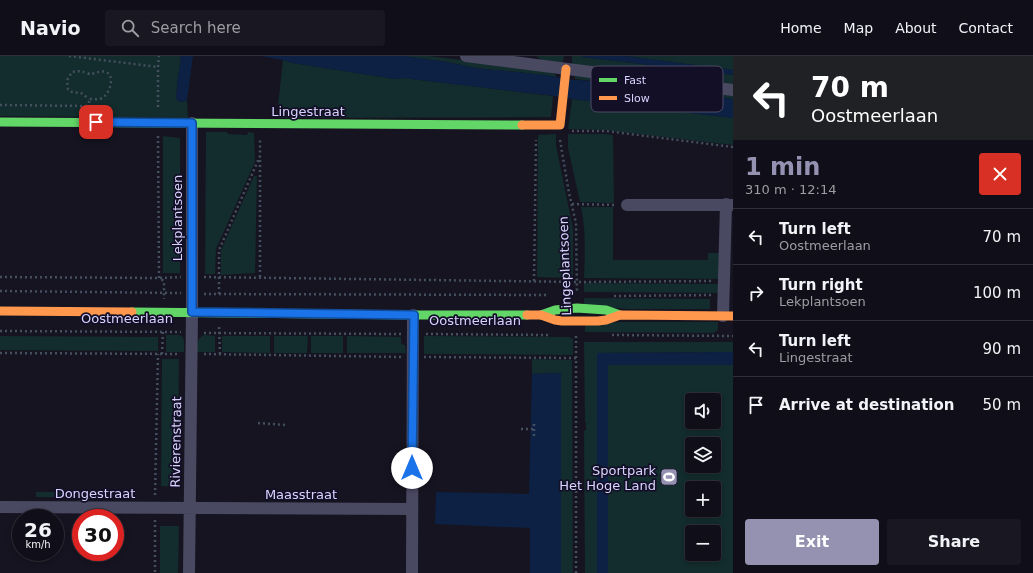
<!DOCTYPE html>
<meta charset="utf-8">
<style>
:root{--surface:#100f19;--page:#191822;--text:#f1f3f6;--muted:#9c9ca2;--line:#302f38;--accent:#9591b1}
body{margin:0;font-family:"DejaVu Sans",sans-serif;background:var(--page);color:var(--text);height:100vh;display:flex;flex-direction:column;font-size:15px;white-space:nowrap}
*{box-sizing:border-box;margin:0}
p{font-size:13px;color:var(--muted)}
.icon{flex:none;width:22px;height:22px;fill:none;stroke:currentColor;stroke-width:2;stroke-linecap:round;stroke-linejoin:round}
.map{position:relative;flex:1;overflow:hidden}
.details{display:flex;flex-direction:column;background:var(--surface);width:300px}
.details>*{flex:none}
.guide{background:#202124;color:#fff;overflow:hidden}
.controls{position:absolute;left:685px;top:337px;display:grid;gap:8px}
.controls a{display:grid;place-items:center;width:36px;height:36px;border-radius:4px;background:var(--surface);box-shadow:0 2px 6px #0003,0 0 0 1px var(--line);font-size:20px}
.speed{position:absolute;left:12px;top:453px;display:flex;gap:8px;font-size:20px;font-weight:700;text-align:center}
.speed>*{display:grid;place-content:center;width:52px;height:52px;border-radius:50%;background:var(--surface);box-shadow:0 2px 6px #0003,0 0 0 1px var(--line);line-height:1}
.speed small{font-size:10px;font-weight:400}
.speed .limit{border:6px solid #d22;background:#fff;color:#111}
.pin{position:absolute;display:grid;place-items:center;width:34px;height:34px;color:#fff;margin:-17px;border-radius:8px;box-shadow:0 2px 6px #0006}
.me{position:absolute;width:44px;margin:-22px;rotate:0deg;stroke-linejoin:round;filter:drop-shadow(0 0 3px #0008)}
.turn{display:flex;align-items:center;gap:14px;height:84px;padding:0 12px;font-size:18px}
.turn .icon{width:52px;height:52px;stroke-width:2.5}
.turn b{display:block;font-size:28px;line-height:34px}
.round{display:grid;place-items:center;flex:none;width:42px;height:42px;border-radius:4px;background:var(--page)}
.overview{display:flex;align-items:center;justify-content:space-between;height:68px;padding:0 12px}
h1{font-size:24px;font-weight:700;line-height:30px;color:var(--accent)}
.primary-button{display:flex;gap:8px;margin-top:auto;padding:8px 12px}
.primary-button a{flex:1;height:46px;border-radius:4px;background:var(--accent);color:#fff;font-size:16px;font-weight:700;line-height:46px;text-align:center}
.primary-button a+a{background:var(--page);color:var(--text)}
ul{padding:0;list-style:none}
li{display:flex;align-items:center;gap:12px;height:56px;padding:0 12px;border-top:1px solid var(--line)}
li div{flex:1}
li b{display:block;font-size:15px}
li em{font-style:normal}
header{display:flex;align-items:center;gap:24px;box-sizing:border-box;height:56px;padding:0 20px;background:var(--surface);border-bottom:1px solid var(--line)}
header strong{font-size:19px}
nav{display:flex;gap:22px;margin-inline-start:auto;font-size:14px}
.search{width:280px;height:36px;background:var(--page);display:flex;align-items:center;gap:10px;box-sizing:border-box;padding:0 14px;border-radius:4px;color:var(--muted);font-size:15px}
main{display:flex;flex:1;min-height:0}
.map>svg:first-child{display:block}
</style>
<header>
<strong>Navio</strong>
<div class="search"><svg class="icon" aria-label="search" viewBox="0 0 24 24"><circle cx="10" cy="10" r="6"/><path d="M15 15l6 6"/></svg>Search here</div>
<nav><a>Home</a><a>Map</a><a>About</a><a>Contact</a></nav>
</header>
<main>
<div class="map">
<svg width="733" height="517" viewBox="0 0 733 517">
<rect width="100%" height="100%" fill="#161421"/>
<path fill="#132c2d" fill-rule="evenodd" d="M0,0H180L181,3L178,21L176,42C178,45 179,46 183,46L187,44L188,62L0,60Z
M404,0H429L546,14L552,16L556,19V21L545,19L475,12L447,6Z
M536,0H564L563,5L561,7L543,5Z
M572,0H582L583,1L733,19V29L720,27L705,20L669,16L650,19L574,10L572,6Z
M625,0H733V14Z
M283,4L293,7L395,23L403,22L553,40L551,61L279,62L278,49Z
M577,19L733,37V43L716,41L690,36L575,23L574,21Z
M572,43L733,62V89L605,74L568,73Z
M206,76H227L228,78L247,79L248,76L254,77L255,106L216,193L215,218H205Z
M556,78V89L573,173V222L537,221L538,79Z
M568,78H605L613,79L614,147L580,146L568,92Z
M163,80L180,82V217H163Z
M254,120H257L255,217L221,219V194Z
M581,151H613V204H708V197H719V223L584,222C585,198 586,174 581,151Z
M584,227L718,228V237L584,236Z
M584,242L710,243V253H626L584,249Z
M620,266H718V273L717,275L713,277L585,276V269Z
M166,279H179L183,281L184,285V296H166Z
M204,279L215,280V296H197C197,289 196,283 204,279Z
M0,280L158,281V295L0,294Z
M222,280H270V297L222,296Z
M274,280H308L307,297H274Z
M311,280H343V297H311Z
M347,280L401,281V288L405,289L406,297H347Z
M424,280L569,281L573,283V299L424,298Z
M584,286H733V296L597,297V517H585L584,375L586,374V366H585Z
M162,303H179L178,431L161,430Z
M532,303L572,304L573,517H561V317L532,318Z
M606,306H733V517H606ZM692,344H714V366H692ZM692,388H714V410H692ZM692,432H714V454H692ZM692,476H714V498H692Z
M36,436H90L85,444L79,445V441H36Z
M160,470H179L178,517H160Z"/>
<path fill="#0d2144" d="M180,0H193L187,44L183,46L178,45L176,42L178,21L181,3Z
M260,0H404L447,6L475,12L545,19L573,24H579L690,36L716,41L733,43V62L572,43L555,40L403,22L395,23L293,7L283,4Z
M582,0H625L733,14V19L583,1Z
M733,296V309H608V517H597V297Z
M561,317V517H530V472L435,468L436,436L529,438L532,318Z"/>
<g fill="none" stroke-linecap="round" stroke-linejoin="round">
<path stroke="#44505f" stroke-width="2.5" stroke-dasharray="2 3" stroke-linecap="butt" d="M69,0L158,11
M0,49L87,50
M158,51V11L159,0
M89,52V43C93,43 98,44 102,42C109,39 116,20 106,16C100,14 95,18 90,18C89,18 85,16 84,16C80,15 76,15 72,16L67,24L68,33L72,36L81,37L89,43
M572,75H606L733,91
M158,80L159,222L164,225V243
M560,84L569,137L576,167L577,237
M572,148L616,149
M0,221L159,222L181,221
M204,221L577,226L713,225
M260,221V102
M534,225L536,84
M0,235L181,237
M204,238L549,239
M219,238V194L260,100V82
M614,240L713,239
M219,271L220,299
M0,275L181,276
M204,277L401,278
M426,278L549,279
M612,279L733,280
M0,297L179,298
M162,298L163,275
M204,298L401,301
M424,301L576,302
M258,367L285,369
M521,373H534
M534,380V366
M155,439L158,298
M155,464V517
M576,517V280"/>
<path stroke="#4a4962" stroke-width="12" d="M466,0L733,34
M627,149H733
M723,260L726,148
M0,451L412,453
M189,517L192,256V67
M412,517L413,259"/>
<path stroke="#63d668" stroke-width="9" d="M0,66L522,69
M132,256L413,259H527
M541,259L555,254L577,252L606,254L620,259"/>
<path stroke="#ff974d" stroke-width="9" d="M522,69H560L566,13
M0,255L132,256
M527,259H541L555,264L562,265H598L606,264L620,259L733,260"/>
</g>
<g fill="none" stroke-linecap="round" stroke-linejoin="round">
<defs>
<path id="route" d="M96,66L192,67V256L414,259L412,412"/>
</defs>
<use href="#route" stroke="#114b97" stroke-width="10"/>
<use href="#route" stroke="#1a73e8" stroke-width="7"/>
</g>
<defs>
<symbol id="stadium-square" viewBox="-11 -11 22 22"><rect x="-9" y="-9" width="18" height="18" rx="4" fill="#9591b1" stroke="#130f26"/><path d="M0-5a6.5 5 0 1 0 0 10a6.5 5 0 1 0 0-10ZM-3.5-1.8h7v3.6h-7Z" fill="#fff"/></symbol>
</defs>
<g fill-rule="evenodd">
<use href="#stadium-square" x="659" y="411" width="20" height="20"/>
</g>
<g text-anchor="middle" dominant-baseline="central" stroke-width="3.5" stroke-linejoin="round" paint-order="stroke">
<g font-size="13" fill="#d9d4ff" stroke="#130f26">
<text x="308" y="55">Lingestraat</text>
<text transform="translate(177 162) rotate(-90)">Lekplantsoen</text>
<text transform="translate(565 210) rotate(-92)">Lingeplantsoen</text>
<text x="127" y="262">Oostmeerlaan</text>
<text x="475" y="264">Oostmeerlaan</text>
<text transform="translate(176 386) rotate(-89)">Rivierenstraat</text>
<text x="95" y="437">Dongestraat</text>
<text x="301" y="438">Maasstraat</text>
</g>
<g font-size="13" fill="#d9d4ff" stroke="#130f26" text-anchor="end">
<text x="656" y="414">Sportpark<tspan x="656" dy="15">Het Hoge Land</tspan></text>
</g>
</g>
<rect x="591" y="10" width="132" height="46" rx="6" fill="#130f26" stroke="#4e4a67" stroke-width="1"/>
<rect x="599" y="22" width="18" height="4" fill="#63d668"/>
<rect x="599" y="40" width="18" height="4" fill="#ff974d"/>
<g font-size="11" fill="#d9d4ff">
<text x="624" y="28">Fast</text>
<text x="624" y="46">Slow</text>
</g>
</svg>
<div class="controls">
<a><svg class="icon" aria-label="sound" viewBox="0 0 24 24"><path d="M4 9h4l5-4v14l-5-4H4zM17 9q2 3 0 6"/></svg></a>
<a><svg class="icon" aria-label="layers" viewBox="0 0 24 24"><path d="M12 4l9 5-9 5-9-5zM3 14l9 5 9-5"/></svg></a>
<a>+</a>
<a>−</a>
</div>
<div class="speed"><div>26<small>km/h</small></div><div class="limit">30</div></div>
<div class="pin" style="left:96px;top:66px;background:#d93025"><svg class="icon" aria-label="arrive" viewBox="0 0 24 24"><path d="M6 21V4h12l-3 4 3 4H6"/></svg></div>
<svg class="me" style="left:412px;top:412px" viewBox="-20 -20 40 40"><circle r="19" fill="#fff"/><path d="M0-13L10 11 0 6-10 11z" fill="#1a73e8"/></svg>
</div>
<section class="details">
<div class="guide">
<div class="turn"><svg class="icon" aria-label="left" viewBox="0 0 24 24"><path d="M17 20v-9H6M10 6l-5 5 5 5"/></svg><div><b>70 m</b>Oostmeerlaan</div></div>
</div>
<div class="overview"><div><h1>1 min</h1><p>310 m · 12:14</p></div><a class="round" style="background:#d93025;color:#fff"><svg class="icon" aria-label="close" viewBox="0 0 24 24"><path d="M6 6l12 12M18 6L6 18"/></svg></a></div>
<ul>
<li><svg class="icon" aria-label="left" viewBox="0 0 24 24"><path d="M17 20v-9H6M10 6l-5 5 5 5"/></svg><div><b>Turn left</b><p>Oostmeerlaan</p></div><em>70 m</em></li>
<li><svg class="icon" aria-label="right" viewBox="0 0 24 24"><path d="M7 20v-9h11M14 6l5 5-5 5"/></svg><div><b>Turn right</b><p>Lekplantsoen</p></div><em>100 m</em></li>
<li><svg class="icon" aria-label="left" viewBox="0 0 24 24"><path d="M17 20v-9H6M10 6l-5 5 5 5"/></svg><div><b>Turn left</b><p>Lingestraat</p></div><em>90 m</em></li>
<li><svg class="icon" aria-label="arrive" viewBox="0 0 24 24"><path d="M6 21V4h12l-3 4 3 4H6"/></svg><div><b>Arrive at destination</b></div><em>50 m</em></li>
</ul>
<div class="primary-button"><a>Exit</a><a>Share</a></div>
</section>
</main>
